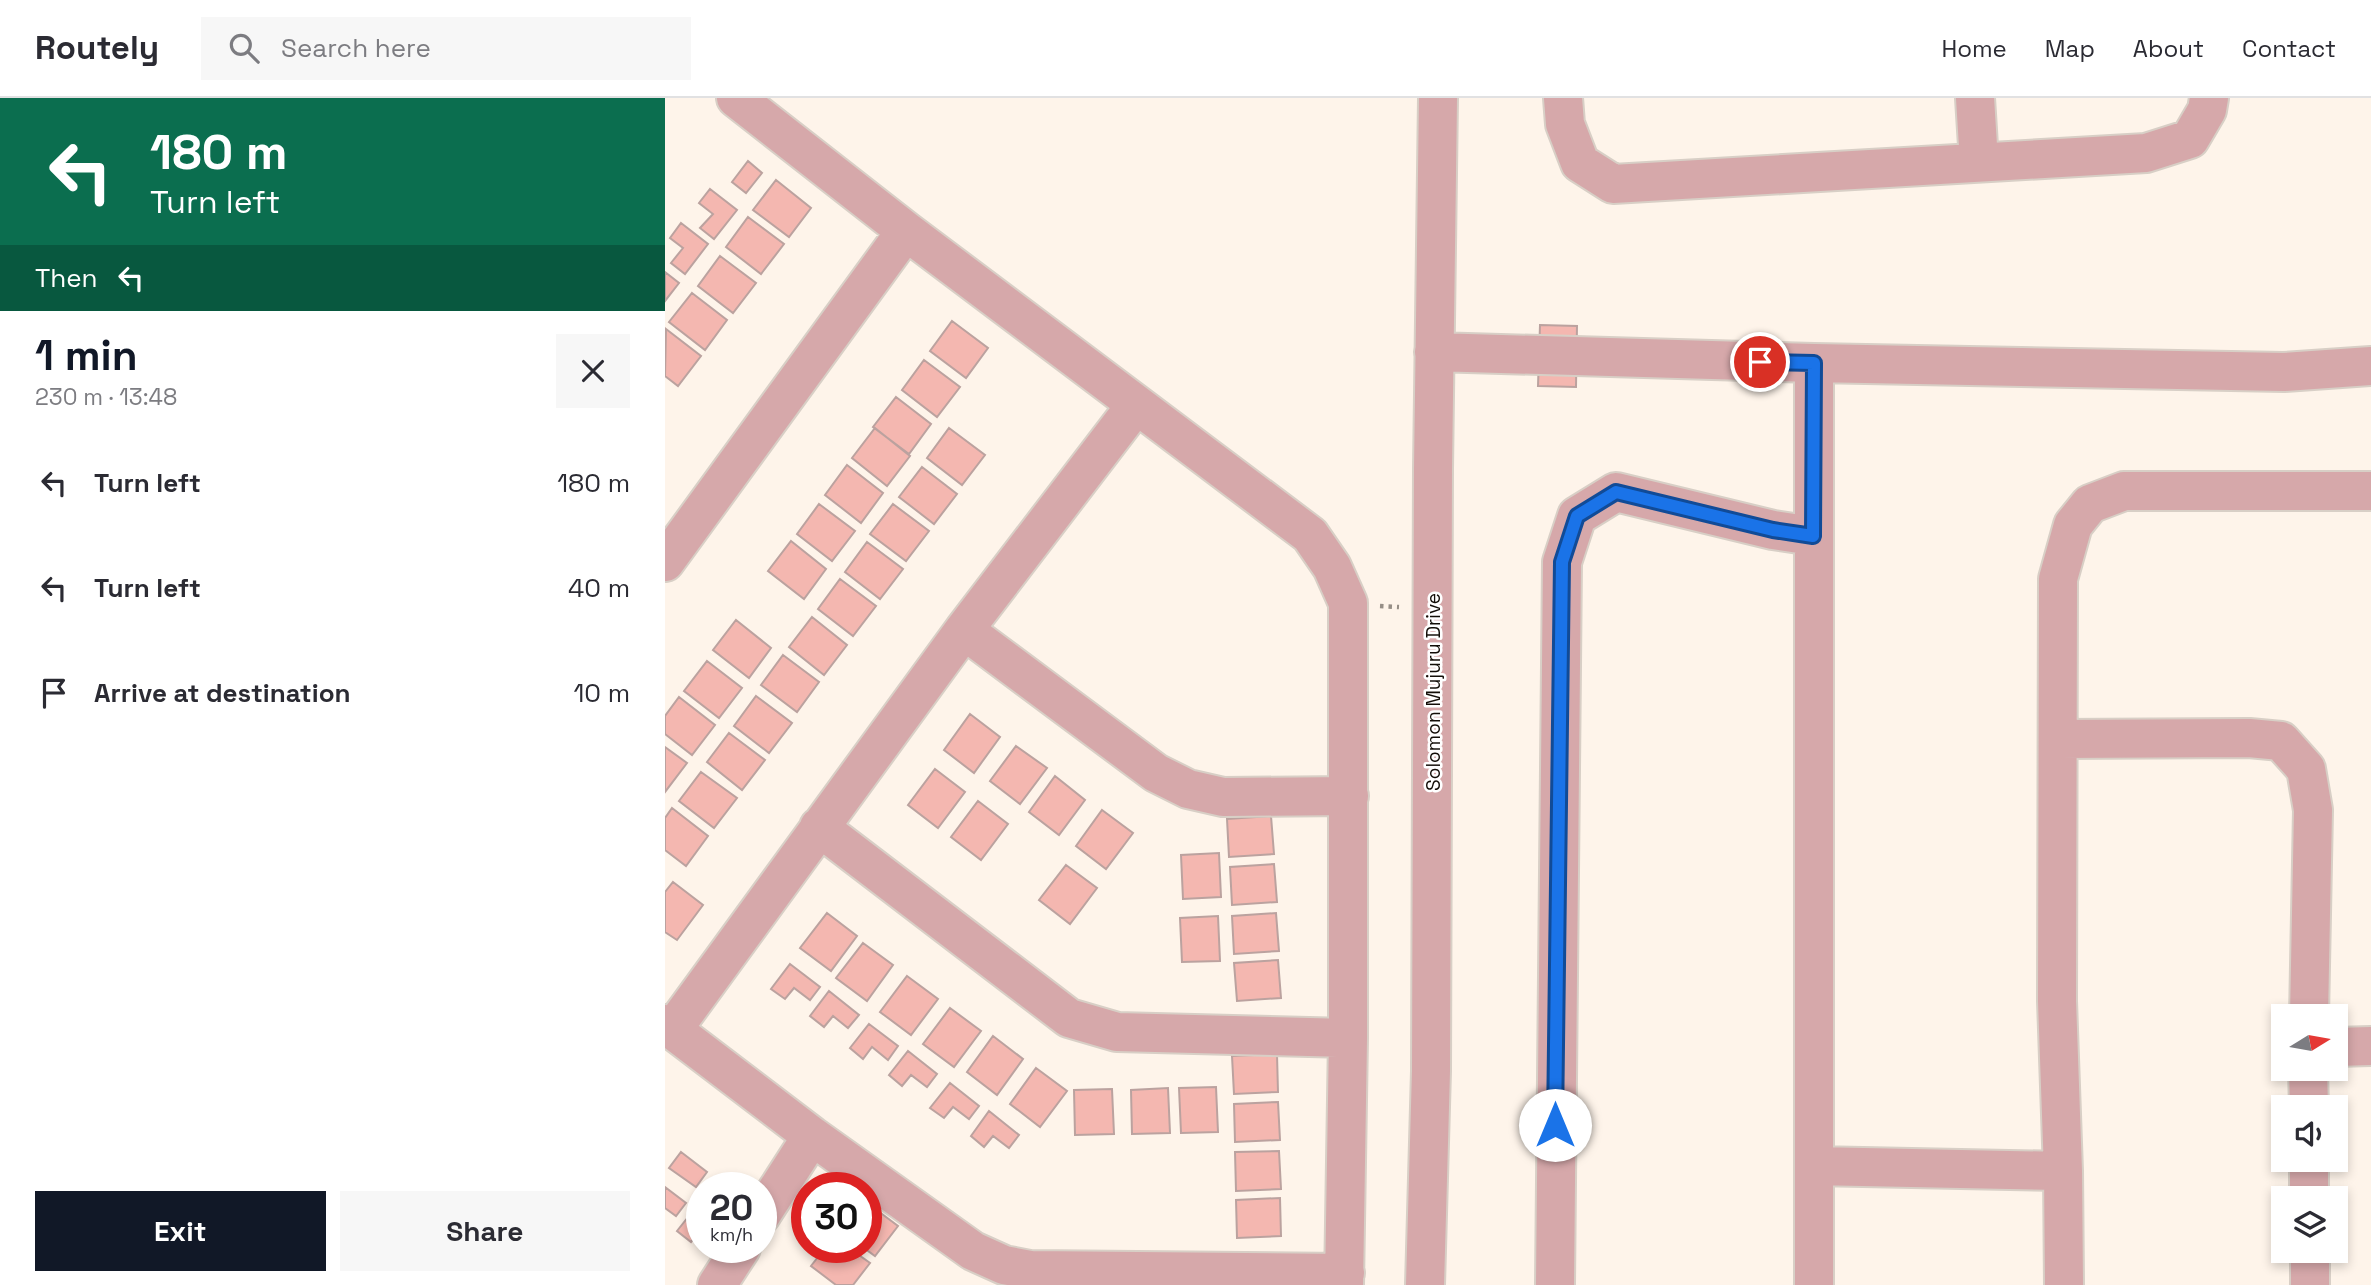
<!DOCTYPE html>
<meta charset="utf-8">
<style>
:root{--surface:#fff;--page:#f7f7f7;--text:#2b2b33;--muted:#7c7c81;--line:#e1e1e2;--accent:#111827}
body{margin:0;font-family:"Space Grotesk",sans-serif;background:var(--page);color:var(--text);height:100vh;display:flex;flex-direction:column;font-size:26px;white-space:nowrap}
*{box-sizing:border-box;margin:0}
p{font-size:23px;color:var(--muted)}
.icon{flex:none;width:38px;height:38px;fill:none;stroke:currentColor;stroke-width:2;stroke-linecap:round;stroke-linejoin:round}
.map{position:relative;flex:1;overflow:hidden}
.side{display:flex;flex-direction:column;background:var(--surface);width:665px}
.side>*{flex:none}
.banner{background:#0b6e4f;color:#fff;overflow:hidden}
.needle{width:46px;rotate:79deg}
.fabs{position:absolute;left:1606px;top:906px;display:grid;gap:14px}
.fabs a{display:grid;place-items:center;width:77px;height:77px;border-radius:0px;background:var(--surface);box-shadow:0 4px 10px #0003;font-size:35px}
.speed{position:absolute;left:21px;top:1074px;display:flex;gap:14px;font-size:35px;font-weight:700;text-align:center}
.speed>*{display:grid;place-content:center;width:91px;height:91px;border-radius:50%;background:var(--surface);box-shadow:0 4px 10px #0003;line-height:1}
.speed small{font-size:18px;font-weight:400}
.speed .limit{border:10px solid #d22;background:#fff;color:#111}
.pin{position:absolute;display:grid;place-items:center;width:60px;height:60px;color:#fff;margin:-30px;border:4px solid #fff;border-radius:50%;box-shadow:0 2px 7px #0007}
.me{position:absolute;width:77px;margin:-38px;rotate:0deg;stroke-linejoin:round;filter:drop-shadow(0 0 5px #0008)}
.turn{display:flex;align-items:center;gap:24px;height:147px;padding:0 35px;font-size:32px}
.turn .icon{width:91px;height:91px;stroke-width:2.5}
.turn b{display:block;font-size:49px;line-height:60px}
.then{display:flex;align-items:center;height:66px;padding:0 35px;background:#0003;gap:14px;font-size:26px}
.round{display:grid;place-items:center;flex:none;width:74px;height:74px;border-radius:0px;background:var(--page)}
.summary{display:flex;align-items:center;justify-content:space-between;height:119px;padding:0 35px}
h1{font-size:42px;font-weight:700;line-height:52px;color:var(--accent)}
.primary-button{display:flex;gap:14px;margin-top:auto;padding:14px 35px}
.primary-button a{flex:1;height:80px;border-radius:0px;background:var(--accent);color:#fff;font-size:28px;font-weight:700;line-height:80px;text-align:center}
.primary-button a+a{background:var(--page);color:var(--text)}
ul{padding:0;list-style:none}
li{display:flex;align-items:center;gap:21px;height:105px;padding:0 35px}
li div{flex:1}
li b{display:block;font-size:26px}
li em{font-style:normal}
header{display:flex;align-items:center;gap:42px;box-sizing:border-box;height:98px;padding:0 35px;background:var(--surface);border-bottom:2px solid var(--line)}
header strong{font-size:33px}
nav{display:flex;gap:38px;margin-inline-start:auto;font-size:24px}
.search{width:490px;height:63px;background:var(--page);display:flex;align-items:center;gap:18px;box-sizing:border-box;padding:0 24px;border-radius:0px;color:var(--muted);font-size:26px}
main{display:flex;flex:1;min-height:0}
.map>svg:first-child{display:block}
</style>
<header>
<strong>Routely</strong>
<div class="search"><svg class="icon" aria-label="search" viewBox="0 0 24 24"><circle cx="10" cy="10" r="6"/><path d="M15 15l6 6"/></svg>Search here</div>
<nav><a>Home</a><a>Map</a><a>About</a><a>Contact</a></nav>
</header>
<main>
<section class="side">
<div class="banner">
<div class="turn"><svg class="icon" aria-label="left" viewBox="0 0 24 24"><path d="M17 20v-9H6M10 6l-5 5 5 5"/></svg><div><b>180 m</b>Turn left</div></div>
<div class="then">Then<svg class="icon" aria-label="left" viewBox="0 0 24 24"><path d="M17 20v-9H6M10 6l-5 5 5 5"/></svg></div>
</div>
<div class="summary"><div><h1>1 min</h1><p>230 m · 13:48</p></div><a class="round"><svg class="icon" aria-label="close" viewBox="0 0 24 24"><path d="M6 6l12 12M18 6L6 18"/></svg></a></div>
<ul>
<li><svg class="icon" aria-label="left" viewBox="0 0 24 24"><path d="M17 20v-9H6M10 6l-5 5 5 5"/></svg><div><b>Turn left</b></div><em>180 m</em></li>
<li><svg class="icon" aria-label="left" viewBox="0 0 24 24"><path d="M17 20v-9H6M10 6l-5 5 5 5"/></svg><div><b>Turn left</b></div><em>40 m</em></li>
<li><svg class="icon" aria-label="arrive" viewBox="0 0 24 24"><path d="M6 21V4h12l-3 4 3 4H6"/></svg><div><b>Arrive at destination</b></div><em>10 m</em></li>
</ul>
<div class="primary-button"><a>Exit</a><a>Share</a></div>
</section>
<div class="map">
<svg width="1706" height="1187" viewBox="0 0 1706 1187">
<rect width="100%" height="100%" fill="#fef4ea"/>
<path fill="#f4b7b0" stroke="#bba29f" stroke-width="2" d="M83,63L97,75L81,95L67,84Z
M111,82L146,110L124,139L88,112Z
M45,91L72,112L49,141L35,130L48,116L34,105Z
M83,119L119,146L96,176L61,149Z
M16,125L43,146L20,176L6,165L18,150L5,140Z
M55,158L91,185L68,215L33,188Z
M0,174L14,185L0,203Z
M27,195L62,222L40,252L4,224Z
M287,223L323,250L301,280L265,253Z
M875,227L912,228L911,289L873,288Z
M1,231L36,258L13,288L0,278Z
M259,262L295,289L272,319L237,292Z
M231,299L266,326L244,356L208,329Z
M210,330L245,358L222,388L187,360Z
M284,330L320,357L297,387L262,360Z
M182,367L218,395L196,425L160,397Z
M257,369L292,396L269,426L234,399Z
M154,406L190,433L167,463L132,436Z
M228,406L264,433L241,463L205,436Z
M126,443L161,471L139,501L103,473Z
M202,444L238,471L215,501L180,474Z
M175,481L211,508L188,538L153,511Z
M147,519L182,547L159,577L124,549Z
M71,522L106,550L84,580L48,552Z
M118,557L154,584L132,614L96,587Z
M42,563L77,590L54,620L19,593Z
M91,598L127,625L104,655L69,628Z
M14,599L50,627L27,657L0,636V618Z
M305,616L335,639L309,675L279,652Z
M64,635L100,662L77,692L42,664Z
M351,648L382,670L355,706L325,683Z
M0,649L22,665L0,694Z
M270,671L300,694L273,730L243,707Z
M36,674L72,700L49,730L14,703Z
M390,678L420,702L394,737L364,714Z
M313,703L343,726L316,762L286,739Z
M7,710L43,738L21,768L0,752V720Z
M437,712L468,735L441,771L411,748Z
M606,718L609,756L564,759L562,721Z
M554,755L556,799L518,801L516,757Z
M609,766L612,804L567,807L565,769Z
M401,767L432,790L405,826L374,802Z
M8,784L38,807L12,842L0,834V794Z
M162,815L192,838L166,873L135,850Z
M611,815L614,853L569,856L567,818Z
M553,818L555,863L517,864L515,820Z
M198,845L228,867L202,903L171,880Z
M613,862L616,900L572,903L569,865Z
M125,866L155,889L145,902L129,890L120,901L106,891Z
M242,878L273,901L246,937L215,914Z
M164,893L194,917L183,930L168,918L159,929L145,918Z
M285,910L316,933L289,969L258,946Z
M204,926L233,948L223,962L207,949L198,961L185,950Z
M328,938L358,961L332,997L302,974Z
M243,953L272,976L262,989L246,977L237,988L224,977Z
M612,956L613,994L569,996L567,958Z
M371,970L402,993L375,1029L345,1006Z
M285,985L314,1008L304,1021L288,1009L279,1020L265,1010Z
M551,989L553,1034L516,1035L514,990Z
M503,990L505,1035L467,1036L466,992Z
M447,991L449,1036L410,1037L409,992Z
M613,1004L615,1042L570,1044L569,1006Z
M324,1013L354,1037L344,1050L328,1038L319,1049L306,1038Z
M614,1053L616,1091L571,1093L570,1054Z
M16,1054L42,1074L31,1089L4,1070Z
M0,1089L21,1105L11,1118L0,1110Z
M615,1100L616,1138L572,1140L571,1102Z
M201,1104L233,1128L210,1158L199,1150H201Z
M31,1109L37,1113V1134L35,1133L26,1144L12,1133Z
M160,1150H184L205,1165L188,1187H171L146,1168Z"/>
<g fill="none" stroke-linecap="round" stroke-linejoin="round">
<defs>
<path id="minor" d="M71,0L241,133L645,437L667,469L683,505V940L679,1187
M898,0L900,26L915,65L948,86L1481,55L1525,41L1542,12L1544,0
M1310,0L1314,64
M769,254L1149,265L1619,274L1706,268
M0,464L241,133
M299,532L491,675L523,691L558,699L684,698
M1393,641L1584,640L1616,643L1641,671L1648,712L1644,919
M154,729L404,920L452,934L683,940
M0,926L147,1038L308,1153L339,1167L365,1172L680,1175
M8,931L299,532L471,307
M1671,949L1706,948
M1643,971L1644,1010
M1644,1062V1101
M1149,1068L1398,1073
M96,1117L147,1038
M1645,1153V1187
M52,1187L76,1150
M760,1187L766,973L768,371L773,0
M890,1187L897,464L912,418L951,394L1108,432L1148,438
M1149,1187V265
M1399,1187L1398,1073L1392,903L1393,481L1408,427L1425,406L1459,393H1706"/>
</defs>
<use href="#minor" stroke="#d8cfc6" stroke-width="42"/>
<path stroke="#968e86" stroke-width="4.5" stroke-dasharray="3.5 5" stroke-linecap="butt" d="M715,508L734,509"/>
<use href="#minor" stroke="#d6a8aa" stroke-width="38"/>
</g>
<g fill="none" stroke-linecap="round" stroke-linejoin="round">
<defs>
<path id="route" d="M890,1027L897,464L912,418L951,394L1108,432L1148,438L1149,265L1095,264"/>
</defs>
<use href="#route" stroke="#114b97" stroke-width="18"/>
<use href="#route" stroke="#1a73e8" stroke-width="12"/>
</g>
<g text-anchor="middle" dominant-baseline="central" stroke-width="5" stroke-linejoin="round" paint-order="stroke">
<g font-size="19" fill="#120d07" stroke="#fff">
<text transform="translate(768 594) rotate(-90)">Solomon Mujuru Drive</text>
</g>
</g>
</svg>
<div class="fabs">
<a><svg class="needle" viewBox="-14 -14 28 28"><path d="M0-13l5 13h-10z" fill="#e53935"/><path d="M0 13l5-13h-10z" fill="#7c7c81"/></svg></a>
<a><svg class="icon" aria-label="sound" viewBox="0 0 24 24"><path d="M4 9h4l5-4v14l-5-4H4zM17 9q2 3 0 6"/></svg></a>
<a><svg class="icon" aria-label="layers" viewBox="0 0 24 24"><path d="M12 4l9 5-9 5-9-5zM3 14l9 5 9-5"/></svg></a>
</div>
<div class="speed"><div>20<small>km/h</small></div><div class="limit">30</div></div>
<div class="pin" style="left:1095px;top:264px;background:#d93025"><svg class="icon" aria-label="arrive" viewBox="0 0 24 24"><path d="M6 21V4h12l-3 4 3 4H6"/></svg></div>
<svg class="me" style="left:890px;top:1027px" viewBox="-20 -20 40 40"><circle r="19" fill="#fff"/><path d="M0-13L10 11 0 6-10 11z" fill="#1a73e8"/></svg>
</div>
</main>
